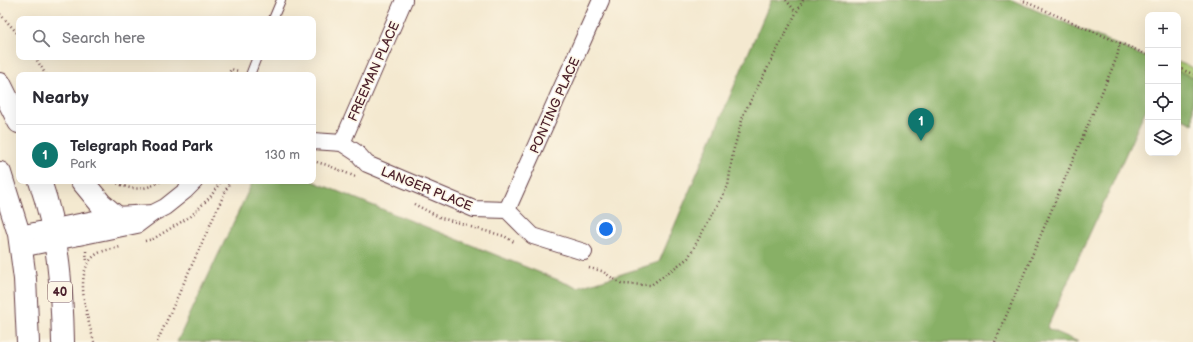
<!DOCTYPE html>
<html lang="en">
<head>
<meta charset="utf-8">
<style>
  :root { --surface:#fff; --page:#f2f2f3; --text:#2b2b33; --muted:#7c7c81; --line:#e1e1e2; --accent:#0f766e }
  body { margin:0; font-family:"Balsamiq Sans",sans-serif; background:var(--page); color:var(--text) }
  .controls { position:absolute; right:12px; top:12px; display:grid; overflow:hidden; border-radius:8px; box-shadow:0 4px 16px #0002 }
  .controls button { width:36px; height:36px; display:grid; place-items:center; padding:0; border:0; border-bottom:1px solid var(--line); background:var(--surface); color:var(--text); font:20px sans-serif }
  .you { position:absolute; left:606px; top:229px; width:14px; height:14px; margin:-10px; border:3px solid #fff; border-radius:50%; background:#1a73e8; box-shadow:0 0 0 6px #1a73e833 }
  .badge { display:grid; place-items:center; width:26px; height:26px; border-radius:50%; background:var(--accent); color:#fff; font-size:13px; font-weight:700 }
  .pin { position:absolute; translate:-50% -33px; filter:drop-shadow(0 1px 2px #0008) }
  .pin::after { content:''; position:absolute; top:21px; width:14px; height:12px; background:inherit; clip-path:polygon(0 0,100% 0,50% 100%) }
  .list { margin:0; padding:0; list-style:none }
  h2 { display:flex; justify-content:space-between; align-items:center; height:52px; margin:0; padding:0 16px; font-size:17px }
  h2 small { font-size:13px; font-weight:400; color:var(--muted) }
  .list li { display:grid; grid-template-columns:26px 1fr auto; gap:12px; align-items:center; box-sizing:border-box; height:60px; padding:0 16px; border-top:1px solid var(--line) }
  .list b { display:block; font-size:15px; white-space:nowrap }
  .list p { margin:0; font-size:13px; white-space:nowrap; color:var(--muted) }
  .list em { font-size:13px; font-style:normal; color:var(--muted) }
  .icon { flex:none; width:22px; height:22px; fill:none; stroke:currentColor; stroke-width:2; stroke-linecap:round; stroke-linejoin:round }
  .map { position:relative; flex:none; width:1193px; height:342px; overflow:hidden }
  .search { position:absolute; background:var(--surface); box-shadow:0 4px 16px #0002; left:16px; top:16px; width:300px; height:44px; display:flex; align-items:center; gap:10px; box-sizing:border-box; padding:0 14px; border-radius:8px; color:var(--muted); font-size:15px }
  .panel { position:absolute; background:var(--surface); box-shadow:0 4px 16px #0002; left:16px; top:72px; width:300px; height:112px; border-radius:8px }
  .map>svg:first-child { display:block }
  .green { fill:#abcc74; stroke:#7a7650 }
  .forest { fill:#88b066; stroke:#696848 }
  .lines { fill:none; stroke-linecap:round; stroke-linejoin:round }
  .lane-casing { stroke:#643d44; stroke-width:10 }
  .street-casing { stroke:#643d44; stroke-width:18 }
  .primary-casing { stroke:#643d44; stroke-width:24 }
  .path { stroke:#643d44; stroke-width:2.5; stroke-dasharray:1 3; stroke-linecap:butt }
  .lane { stroke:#fff; stroke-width:8 }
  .street { stroke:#fff; stroke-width:16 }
  .primary { stroke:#fff; stroke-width:22 }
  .labels { text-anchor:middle; stroke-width:3; stroke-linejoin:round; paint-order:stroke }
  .shield { fill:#fcf5e5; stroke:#7f5f63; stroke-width:1 }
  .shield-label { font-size:12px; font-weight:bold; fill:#4a1f2b }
  .street-label { font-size:13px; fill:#4a1f2b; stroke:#fcf5e5 }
</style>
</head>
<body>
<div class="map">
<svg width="1193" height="342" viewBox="0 0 1193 342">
  <rect width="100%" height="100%" fill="#fcf5e5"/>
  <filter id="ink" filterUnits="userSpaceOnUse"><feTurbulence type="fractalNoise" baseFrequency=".025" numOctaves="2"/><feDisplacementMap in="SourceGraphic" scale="8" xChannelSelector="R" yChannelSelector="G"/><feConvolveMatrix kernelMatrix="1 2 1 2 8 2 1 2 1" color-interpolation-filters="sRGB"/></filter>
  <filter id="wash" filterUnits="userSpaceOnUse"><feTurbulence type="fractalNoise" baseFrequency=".012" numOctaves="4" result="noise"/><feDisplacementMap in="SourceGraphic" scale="16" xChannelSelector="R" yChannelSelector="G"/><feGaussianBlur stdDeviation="0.9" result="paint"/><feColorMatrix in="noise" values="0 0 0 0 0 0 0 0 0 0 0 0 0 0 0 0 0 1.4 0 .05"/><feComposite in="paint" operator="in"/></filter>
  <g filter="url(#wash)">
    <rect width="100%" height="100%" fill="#f4e9d0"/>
    <path class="green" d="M 1178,62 L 1193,68 L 1193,124 L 1178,117 Z"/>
    <g class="forest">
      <path d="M 771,0 L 1012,0 L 1148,58 L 1148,105 L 1047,328 L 1079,342 L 177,342 L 253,181 L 312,181 L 578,288 L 659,262 Z"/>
      <path d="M 1178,71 L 1193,77 L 1193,124 L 1178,117 Z"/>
    </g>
  </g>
  <g filter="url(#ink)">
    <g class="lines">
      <defs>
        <g id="lane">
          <path d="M 273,19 L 281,0"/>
          <path d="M 250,75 L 257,57"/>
        </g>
        <g id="street">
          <path d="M 313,141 L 342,143 L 357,153 L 367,164 L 474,209 L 507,210 L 533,236 L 584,252"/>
          <path d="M 342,143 L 404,0"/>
          <path d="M 507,210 L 601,0"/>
          <path d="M 19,234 L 114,215 L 153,213"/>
          <path d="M 21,249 L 137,225 L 153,213 L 165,207 L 185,191 L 195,181"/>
        </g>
        <g id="primary">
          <path d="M 0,84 L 19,122"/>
          <path d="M 0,173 L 19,234 L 25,279 L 28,342"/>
          <path d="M 40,181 C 58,232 62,288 63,342"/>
          <path d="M 82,181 L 101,204 L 114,215"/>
        </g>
      </defs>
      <use href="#lane" class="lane-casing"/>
      <use href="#street" class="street-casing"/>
      <use href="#primary" class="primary-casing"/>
      <g class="path">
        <path d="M 786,0 L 796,12"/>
        <path d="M 0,14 L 19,35"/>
        <path d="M 1120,43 L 1148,55"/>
        <path d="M 35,57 L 46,75"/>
        <path d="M 1178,68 L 1193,74"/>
        <path d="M 228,75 L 231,69 L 238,71"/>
        <path d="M 313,161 L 327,165 L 356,177"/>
        <path d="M 114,181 C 129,191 145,191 161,181"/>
        <path d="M 414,204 L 441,218 L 467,225"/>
        <path d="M 471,227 L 504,236 L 514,242"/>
        <path d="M 145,241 L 153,239 L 191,216 L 211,196 L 221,181"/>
        <path d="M 86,251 L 87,262"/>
        <path d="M 589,268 L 602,271 L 621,284 L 651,285 L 688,258 L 728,186 L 733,152 L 744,113 L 803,0"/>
        <path d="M 94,342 C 88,318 71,271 97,254 C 103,250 113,249 120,247"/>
        <path d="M 157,342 L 230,181"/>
        <path d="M 995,342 L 1117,57 L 1120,43 L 1021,0"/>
      </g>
      <use href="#lane" class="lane"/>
      <use href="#street" class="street"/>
      <use href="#primary" class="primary"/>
    </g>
  </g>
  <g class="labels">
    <rect class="shield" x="48" y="282" width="24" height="20" rx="3"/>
    <g class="shield-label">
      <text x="60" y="296">40</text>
    </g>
    <g class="street-label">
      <text transform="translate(373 71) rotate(-66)" y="5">FREEMAN PLACE</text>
      <text transform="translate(554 105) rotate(-66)" y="5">PONTING PLACE</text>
      <text transform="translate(427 188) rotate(22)" y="5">LANGER PLACE</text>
    </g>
  </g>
</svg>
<div class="controls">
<button>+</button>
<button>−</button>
<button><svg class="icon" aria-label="locate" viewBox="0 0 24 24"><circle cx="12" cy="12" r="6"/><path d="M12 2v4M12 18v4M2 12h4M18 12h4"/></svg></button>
<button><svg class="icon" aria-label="layers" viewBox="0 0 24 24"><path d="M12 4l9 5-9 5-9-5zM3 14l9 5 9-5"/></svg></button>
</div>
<div class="you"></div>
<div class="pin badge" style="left:921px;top:141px">1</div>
<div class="search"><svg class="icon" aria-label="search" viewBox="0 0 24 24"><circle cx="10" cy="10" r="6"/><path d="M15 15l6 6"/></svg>Search here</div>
<section class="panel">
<h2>Nearby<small></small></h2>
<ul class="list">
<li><span class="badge">1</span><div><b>Telegraph Road Park</b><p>Park</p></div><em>130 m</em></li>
</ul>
</section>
</div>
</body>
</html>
